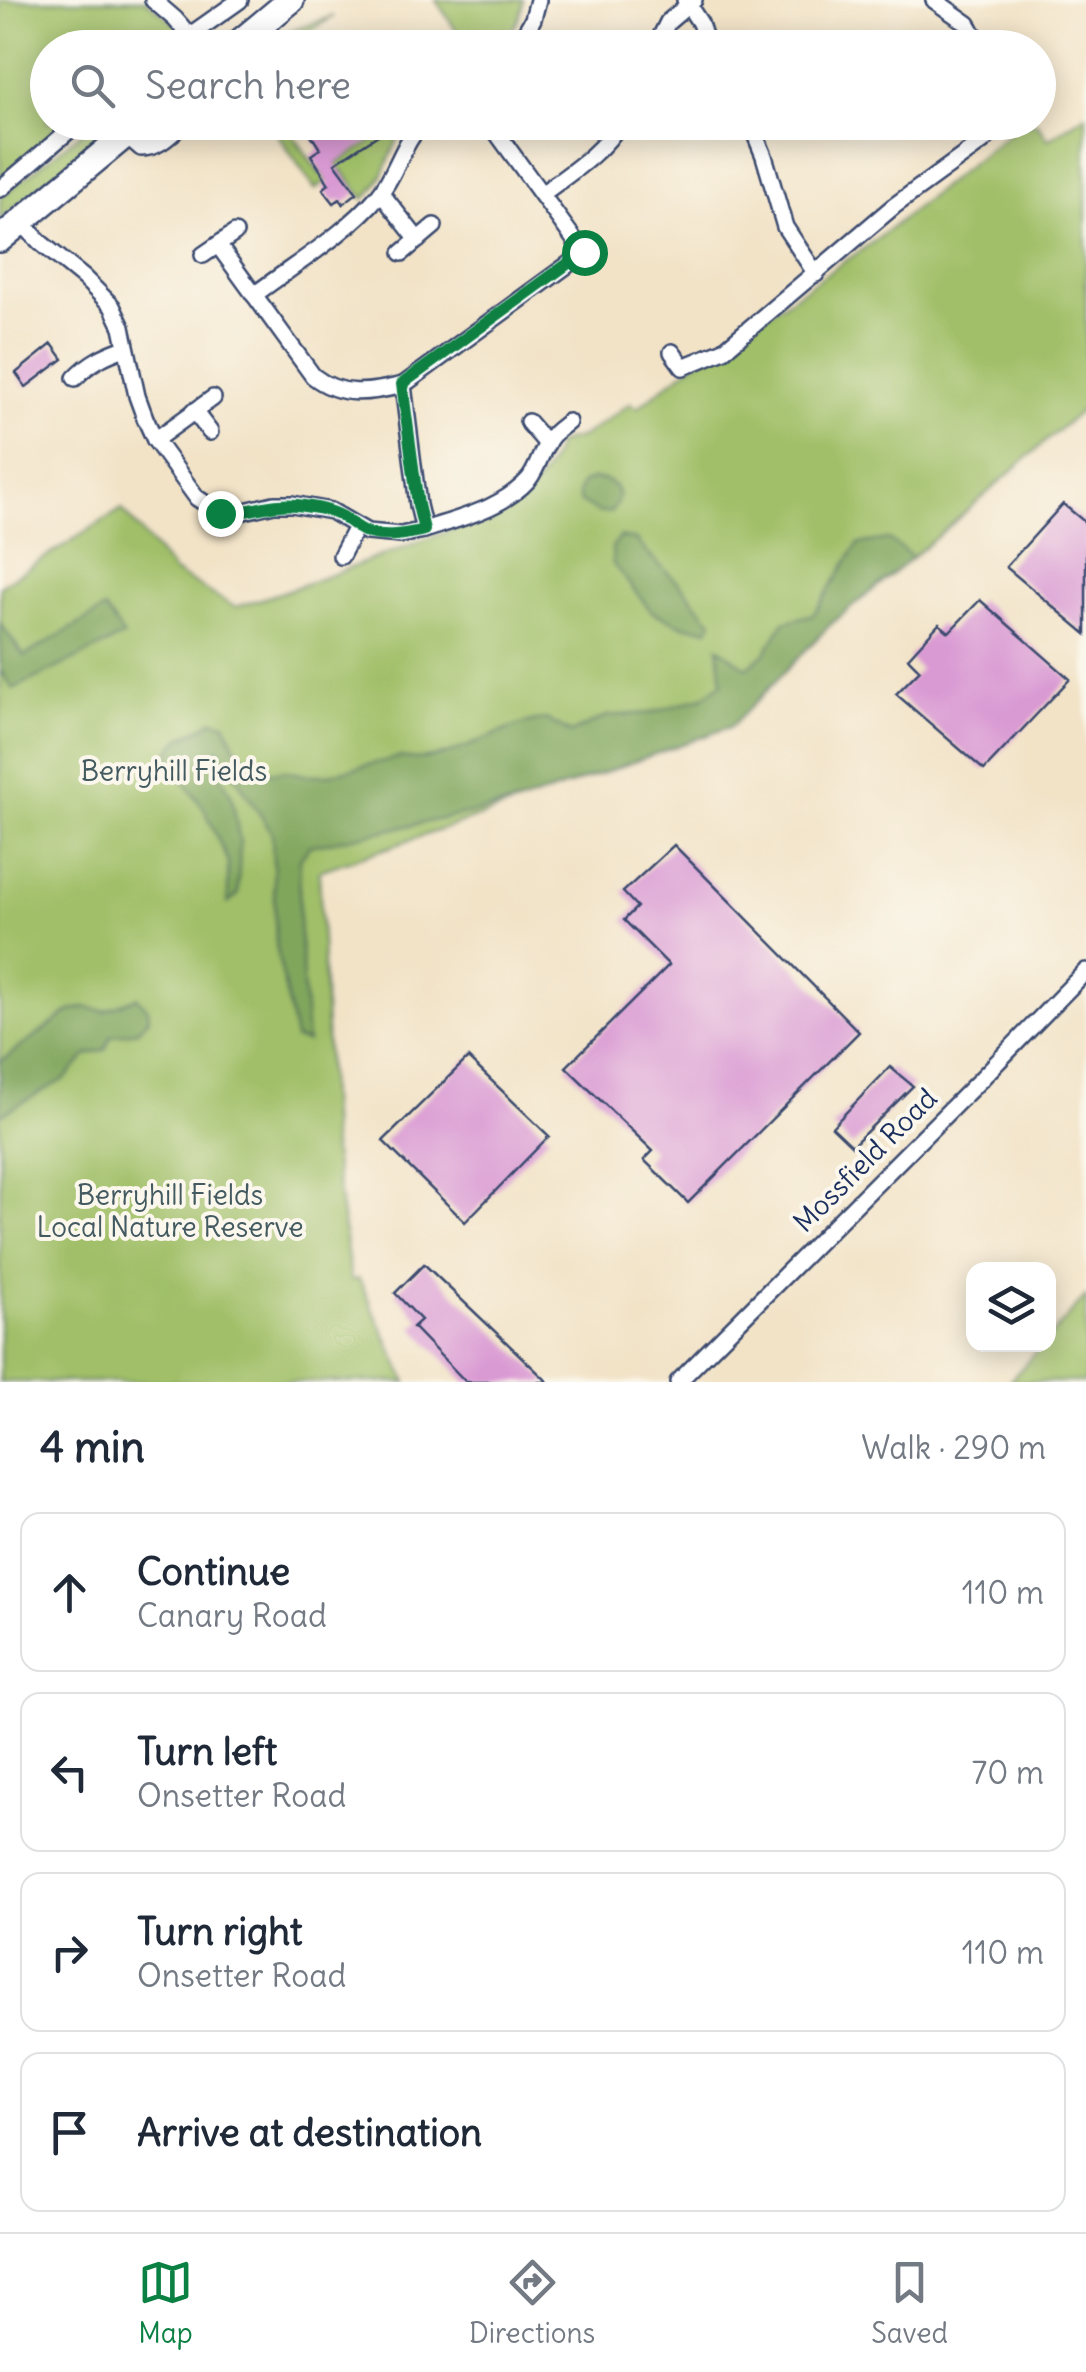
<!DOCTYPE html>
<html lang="en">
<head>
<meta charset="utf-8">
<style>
  :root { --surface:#fff; --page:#f6f6f7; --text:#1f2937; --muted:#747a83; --line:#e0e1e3; --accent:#0b8043 }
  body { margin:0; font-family:Delius,sans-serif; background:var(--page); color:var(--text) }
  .controls { position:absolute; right:30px; bottom:30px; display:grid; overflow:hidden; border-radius:20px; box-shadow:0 5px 25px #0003 }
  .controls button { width:90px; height:90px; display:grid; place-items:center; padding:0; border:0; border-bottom:2px solid var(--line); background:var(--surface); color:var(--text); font:50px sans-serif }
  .stop { position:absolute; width:30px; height:30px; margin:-22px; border:8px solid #0b8043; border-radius:50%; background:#fff }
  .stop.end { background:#0b8043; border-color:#fff; box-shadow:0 2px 10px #0008 }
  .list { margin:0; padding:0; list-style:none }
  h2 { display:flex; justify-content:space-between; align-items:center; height:130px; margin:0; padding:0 40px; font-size:42px }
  h2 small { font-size:32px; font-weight:400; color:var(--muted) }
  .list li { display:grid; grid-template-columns:65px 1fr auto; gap:30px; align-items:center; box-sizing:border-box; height:160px; margin:0 20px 20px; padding:0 20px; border:2px solid var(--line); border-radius:20px }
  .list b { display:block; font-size:38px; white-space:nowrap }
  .list p { margin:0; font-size:32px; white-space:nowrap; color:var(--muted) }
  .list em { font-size:32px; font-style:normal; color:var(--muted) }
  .icon { flex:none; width:55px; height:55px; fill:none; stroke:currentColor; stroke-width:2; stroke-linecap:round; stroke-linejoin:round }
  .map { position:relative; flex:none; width:1086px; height:1382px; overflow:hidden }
  .search { position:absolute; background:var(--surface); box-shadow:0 5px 25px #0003; left:30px; right:30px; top:30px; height:110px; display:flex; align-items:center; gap:25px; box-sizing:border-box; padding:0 35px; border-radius:55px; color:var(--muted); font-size:38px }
  .sheet { height:850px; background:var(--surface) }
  nav { display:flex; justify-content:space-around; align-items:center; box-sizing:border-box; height:140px; border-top:2px solid var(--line); background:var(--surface); font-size:28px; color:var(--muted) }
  nav a { display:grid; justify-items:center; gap:5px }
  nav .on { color:var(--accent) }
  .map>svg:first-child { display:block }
  .green { fill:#a0bf67; stroke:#5e7762; stroke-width:2.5 }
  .forest { fill:#80a65c; stroke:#4e6a5d; stroke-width:2.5 }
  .building { fill:#d999d3 }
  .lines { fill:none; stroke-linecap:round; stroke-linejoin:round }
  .street-casing { stroke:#3b4a6e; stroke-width:20 }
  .primary-casing { stroke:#3b4a6e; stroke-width:30 }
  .street { stroke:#fff; stroke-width:15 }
  .primary { stroke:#fff; stroke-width:25 }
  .route { stroke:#0b8043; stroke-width:12 }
  .labels { text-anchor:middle; stroke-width:8; stroke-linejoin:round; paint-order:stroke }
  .park-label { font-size:28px; fill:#435a61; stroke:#fbf7ec }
  .street-label { font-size:28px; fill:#1b2f5e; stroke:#fbf7ec }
</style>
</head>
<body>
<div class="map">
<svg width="1086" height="1382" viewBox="0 0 1086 1382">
  <rect width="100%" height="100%" fill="#fbf7ec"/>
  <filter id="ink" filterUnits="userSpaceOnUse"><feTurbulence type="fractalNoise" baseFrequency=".01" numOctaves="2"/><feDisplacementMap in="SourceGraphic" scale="20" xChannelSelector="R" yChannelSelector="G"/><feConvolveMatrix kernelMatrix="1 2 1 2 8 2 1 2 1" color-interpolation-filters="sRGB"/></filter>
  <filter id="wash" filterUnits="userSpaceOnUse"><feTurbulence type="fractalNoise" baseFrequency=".0048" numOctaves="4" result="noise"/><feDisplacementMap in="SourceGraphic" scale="40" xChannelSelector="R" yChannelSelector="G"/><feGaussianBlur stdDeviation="2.25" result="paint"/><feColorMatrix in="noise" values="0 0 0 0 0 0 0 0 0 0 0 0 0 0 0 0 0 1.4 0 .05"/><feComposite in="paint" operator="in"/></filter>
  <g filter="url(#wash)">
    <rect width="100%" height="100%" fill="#f2e3c7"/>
    <g class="green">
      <path d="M 0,0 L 146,0 L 188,34 L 172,47 L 48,48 L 48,122 L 81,123 L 0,189 Z"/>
      <path d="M 436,0 L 523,0 C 522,19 511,33 501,47 L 448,47 L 461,38 Z"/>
      <path d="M 334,16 L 285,47 L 251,48 L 268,34 L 271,38 Z"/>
      <path d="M 1086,114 L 1086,406 L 938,536 L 831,624 L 732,726 L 520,803 L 319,871 L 331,1139 L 351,1280 L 359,1279 L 407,1382 L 0,1382 L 0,586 L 122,509 L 174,572 L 235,607 C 297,589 357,565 418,542 C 457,527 499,518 530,489 C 545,476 551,461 558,443 L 582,437 L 631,403 L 637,408 L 687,369 L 876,240 L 1010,132 L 1016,123 L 1037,123 L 1048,139 Z"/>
      <path d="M 93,123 L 125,123 L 81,158 L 48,179 L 0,220 L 0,198 Z"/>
      <path d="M 282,123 L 285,123 L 320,174 L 402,123 L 407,123 C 390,147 388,179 364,199 L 342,170 L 315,189 L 274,129 Z"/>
      <path d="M 1086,1296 L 1086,1382 L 1009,1382 L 1042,1345 L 1048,1344 L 1049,1338 Z"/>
    </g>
    <g class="forest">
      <path d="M 592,479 C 614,479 627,492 611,512 L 599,513 L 580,502 L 578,494 L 581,484 Z"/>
      <path d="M 620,537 L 636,540 C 650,557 663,568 678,582 C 690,594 699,609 712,621 L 709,629 L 684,626 L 652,612 L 613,564 L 612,547 Z"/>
      <path d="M 888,539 L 913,557 L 831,624 L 732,726 L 520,803 L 309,846 L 300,859 L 299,918 L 307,1042 L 295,1039 L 276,944 L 272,833 L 218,749 L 212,759 L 232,797 L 240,843 L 238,895 L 228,903 L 228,862 L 205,810 L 172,765 L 169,752 C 181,731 196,735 213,720 L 225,723 L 237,749 L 257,767 L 269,772 L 286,771 L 305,775 L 326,775 L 400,757 C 439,766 479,739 515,727 C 525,723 536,721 546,719 L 571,733 L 607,716 L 651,713 L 703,697 L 722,683 L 718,647 L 747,668 L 765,653 L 784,622 L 814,614 L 858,544 Z"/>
      <path d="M 105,609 L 124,636 L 13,689 L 0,670 L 0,623 L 24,656 Z"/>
      <path d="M 137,997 L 148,1009 L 149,1019 L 136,1031 L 111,1036 L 105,1050 L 87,1055 L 66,1078 L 0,1115 L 0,1062 L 70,1011 L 85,1007 L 105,1011 Z"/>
    </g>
    <g id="blocks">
      <g class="building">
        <path d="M 303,122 L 398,122 L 335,163 L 357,193 L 343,204 L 340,199 L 334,203 L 323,189 L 329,184 L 311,155 L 320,149 Z"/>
        <path d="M 52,344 L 63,359 L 26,387 L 16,373 Z"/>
        <path d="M 1063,504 L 1086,523 L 1086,634 L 1006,567 Z"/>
        <path d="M 980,600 L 1070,679 L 984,770 L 896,694 L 920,670 L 908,658 L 939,624 L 949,632 Z"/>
        <path d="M 674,845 L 859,1032 L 688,1203 L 644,1160 L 653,1151 L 566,1067 L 669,965 L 624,920 L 637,907 L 623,892 Z"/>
        <path d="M 468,1058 L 549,1136 L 465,1222 L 383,1141 Z"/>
        <path d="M 890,1067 L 913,1086 L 852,1146 L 832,1127 Z"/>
        <path d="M 424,1264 L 548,1382 L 466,1382 L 413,1327 L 421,1320 L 395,1293 Z"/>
      </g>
    </g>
  </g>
  <g filter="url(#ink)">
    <use href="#blocks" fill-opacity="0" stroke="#3b4a6e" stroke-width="2.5"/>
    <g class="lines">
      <defs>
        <g id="street">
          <path d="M 153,0 L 175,19 L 188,34"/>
          <path d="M 685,0 L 700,23 L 708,48"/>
          <path d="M 934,0 L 968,24 L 982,48"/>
          <path d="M 172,48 L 240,0"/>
          <path d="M 516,48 L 533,19 L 538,0"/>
          <path d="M 655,48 L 668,22 L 694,0"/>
          <path d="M 750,122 L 764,156 L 785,227 L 816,274"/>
          <path d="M 126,135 L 141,148 C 160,148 171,134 185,122"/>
          <path d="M 0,189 L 79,122"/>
          <path d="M 381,193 L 418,240"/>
          <path d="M 542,194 C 570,173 602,153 621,122"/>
          <path d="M 22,223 L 41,243 L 84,278 L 112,306 L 122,327 L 137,396 L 145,418 L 155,440 L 197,498 L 220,513 L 236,513 L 274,504 L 292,504 L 331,511 L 367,532 L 401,535 L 424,530 L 418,505 L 403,385"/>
          <path d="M 218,245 L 313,376 C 341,398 370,393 403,385 L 584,253 L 489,122"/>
          <path d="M 402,253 L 434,226"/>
          <path d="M 203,255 L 235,233"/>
          <path d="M 254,295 C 294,265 347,233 378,196 C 397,174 402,142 424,122"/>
          <path d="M 672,352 L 683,367 L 724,350 L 894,206 L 982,142 L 1003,122"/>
          <path d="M 75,378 C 90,362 105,355 125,348"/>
          <path d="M 194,411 L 210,432"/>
          <path d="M 528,422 L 547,444"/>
          <path d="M 155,440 L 213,398"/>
          <path d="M 424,530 C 460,518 502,509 529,479 C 539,466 541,450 551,437 C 555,431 562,427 568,422"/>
          <path d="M 341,556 L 356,527"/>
          <path d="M 678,1382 L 980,1080 L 1086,971"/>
        </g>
        <g id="primary">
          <path d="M 233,48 L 291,0"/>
          <path d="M 0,239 L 141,122"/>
        </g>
      </defs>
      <use href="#street" class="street-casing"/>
      <use href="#primary" class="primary-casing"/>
      <use href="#street" class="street"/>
      <use href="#primary" class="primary"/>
    </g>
  </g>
  <g class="lines" filter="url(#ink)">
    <path class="route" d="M 220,513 C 247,514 270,502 297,505 C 313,507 329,509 343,517 C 352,523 359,530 369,533 C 388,538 405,534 424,530 L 418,505 L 402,384 L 584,252"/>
  </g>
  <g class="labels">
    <g class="park-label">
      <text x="174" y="781">Berryhill Fields</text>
      <text x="170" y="1205">Berryhill Fields<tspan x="170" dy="32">Local Nature Reserve</tspan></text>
    </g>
    <g class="street-label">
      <text transform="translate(865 1160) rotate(-45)" y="10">Mossfield Road</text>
    </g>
  </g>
</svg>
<div class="controls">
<button><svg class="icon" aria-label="layers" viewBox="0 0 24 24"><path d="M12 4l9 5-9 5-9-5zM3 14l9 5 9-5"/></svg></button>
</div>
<div class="stop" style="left:584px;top:252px"></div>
<div class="stop end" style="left:220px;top:513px"></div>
<div class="search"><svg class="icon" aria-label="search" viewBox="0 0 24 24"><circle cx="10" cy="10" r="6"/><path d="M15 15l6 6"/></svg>Search here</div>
</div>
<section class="sheet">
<h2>4 min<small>Walk · 290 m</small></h2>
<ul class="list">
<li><svg class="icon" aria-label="ahead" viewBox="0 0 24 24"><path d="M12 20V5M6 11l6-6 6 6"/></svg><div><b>Continue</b><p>Canary Road</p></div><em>110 m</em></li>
<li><svg class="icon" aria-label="left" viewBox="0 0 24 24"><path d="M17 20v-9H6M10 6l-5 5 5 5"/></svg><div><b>Turn left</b><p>Onsetter Road</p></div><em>70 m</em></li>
<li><svg class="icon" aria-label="right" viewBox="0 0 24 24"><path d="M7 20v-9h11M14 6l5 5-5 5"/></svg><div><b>Turn right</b><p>Onsetter Road</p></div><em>110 m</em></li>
<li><svg class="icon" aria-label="arrive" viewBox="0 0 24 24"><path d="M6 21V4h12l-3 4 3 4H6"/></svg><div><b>Arrive at destination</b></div></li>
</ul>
</section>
<nav>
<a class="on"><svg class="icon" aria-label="map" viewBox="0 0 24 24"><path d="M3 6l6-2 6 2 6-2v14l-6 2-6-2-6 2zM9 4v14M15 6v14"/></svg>Map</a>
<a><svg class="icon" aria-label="directions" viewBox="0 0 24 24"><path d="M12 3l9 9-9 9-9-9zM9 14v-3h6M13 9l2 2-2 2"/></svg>Directions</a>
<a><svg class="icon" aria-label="saved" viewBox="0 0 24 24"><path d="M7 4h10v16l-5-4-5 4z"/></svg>Saved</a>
</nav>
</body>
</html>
